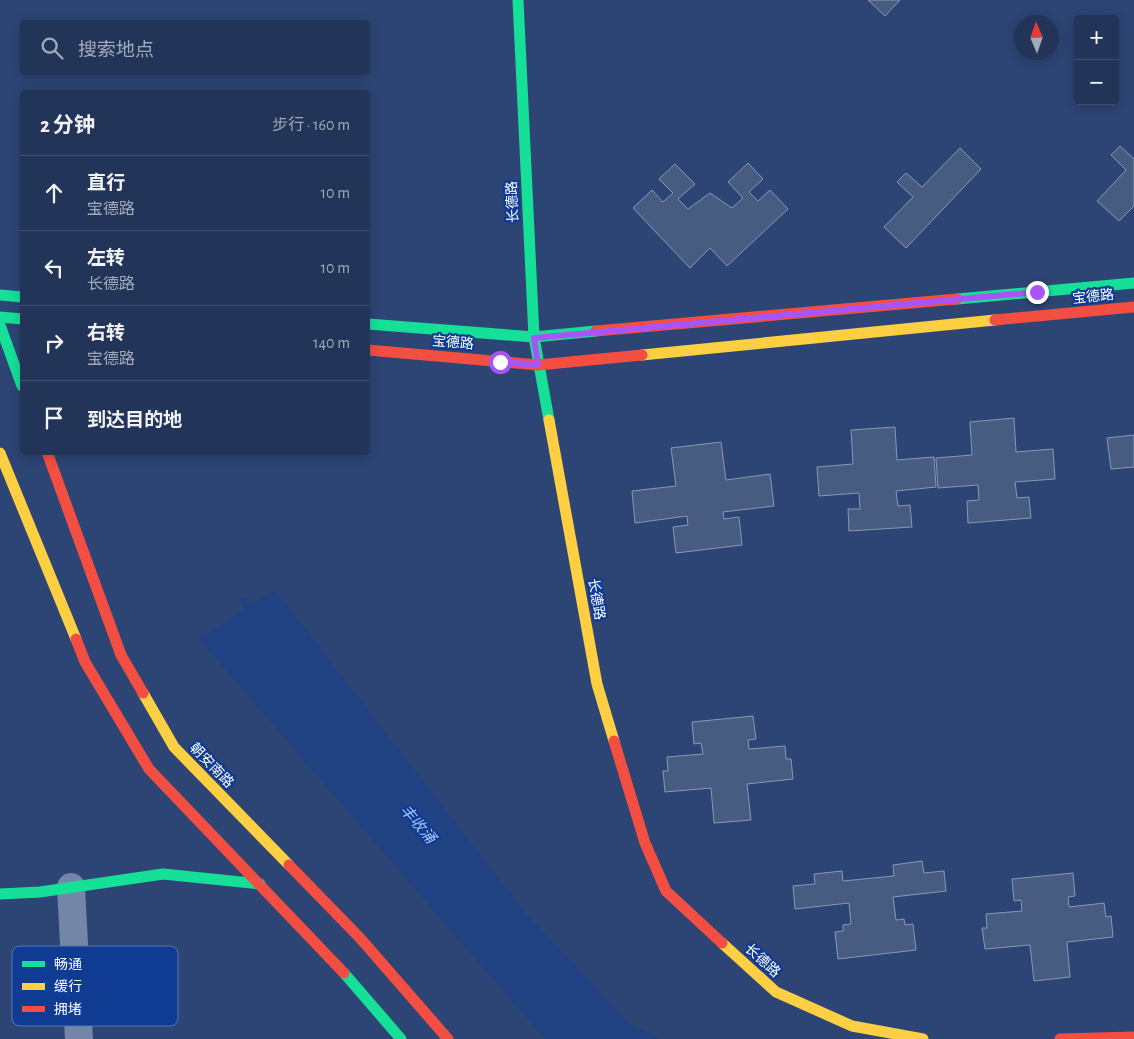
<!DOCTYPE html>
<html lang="zh">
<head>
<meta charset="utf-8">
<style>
  :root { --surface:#223457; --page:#2a3c5d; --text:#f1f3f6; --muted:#a2aaba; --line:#3f4f6d }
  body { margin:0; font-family:"Alegreya Sans","Noto Sans SC",sans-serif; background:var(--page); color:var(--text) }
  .controls { position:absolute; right:15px; top:15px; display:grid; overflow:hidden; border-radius:5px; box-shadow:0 2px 12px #0003 }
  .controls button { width:45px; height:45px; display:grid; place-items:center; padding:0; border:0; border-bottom:1px solid var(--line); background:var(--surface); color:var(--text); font:25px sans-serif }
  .compass { position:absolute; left:1014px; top:15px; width:45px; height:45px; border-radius:50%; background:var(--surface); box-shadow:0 2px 12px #0003; rotate:358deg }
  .stop { position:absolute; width:15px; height:15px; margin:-11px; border:4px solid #a855f7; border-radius:50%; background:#fff }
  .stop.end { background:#a855f7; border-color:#fff; box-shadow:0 1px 5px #0008 }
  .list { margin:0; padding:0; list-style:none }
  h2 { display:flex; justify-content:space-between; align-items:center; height:65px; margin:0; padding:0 20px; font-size:21px }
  h2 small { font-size:16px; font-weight:400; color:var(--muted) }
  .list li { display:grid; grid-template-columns:32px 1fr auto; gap:15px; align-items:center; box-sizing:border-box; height:75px; padding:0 20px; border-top:1px solid var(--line) }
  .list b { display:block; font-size:19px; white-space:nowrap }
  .list p { margin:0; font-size:16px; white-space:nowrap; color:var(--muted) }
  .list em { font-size:16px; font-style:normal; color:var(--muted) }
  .icon { flex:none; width:28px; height:28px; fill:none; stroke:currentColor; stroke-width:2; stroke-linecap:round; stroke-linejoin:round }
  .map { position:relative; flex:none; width:1134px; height:1039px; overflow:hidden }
  .search { position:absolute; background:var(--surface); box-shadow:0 2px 12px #0003; left:20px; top:20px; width:350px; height:55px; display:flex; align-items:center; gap:12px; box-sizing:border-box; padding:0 18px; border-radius:5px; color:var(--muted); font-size:19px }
  .panel { position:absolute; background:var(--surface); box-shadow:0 2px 12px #0003; left:20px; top:90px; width:350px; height:365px; border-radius:5px }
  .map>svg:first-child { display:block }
  .water { fill:#224383 }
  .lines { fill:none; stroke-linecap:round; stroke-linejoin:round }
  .stream { stroke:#224383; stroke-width:7 }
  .building { fill:#485c82; stroke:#8999b5 }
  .street { stroke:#7486a7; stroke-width:28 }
  .fast { stroke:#16e098; stroke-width:11 }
  .slow { stroke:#ffcf43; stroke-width:11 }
  .jam { stroke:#f24e42; stroke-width:11 }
  .route { stroke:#a855f7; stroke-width:6 }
  .labels { text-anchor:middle; stroke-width:4.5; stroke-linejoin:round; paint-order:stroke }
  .street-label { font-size:14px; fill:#fff; stroke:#0f3c92 }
  .water-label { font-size:15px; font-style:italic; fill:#a6c5fb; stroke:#0f3c92 }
  .key { fill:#0f3c92; stroke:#5776b3; stroke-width:1 }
  .key-label { font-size:14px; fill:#fff }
</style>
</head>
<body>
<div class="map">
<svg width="1134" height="1039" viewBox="0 0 1134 1039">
  <rect width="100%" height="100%" fill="#2d4574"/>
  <path class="water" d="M 275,590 L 526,914 L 630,1024 L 662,1039 L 546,1039 L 536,1029 L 199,639 Z"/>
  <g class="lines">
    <path class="stream" d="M 243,601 L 253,616"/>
  </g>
  <g class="building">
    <path d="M 868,0 L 900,0 L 885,16 Z"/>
    <path d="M 1120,146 L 1134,159 L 1134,206 L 1119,221 L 1097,201 L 1126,170 L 1111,155 Z"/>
    <path d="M 960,148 L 981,169 L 906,248 L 884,227 L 913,197 L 897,182 L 906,173 L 922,187 Z"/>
    <path d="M 748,163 L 763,179 L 749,192 L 758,201 L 770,190 L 788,209 L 727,266 L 710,248 L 690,268 L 633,208 L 652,190 L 663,202 L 673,193 L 659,179 L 675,164 L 695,184 L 678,199 L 688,209 L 710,193 L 732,208 L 743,198 L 728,182 Z"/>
    <path d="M 1014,418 L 1016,452 L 1053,449 L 1055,479 L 1015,482 L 1017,498 L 1029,497 L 1031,518 L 968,523 L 967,501 L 979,500 L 978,485 L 938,488 L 936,458 L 972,455 L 970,422 Z"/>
    <path d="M 895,427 L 897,460 L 934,457 L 936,487 L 896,491 L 898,506 L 910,505 L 912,527 L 849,531 L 848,509 L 860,509 L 859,493 L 819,496 L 817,467 L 853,464 L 851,430 Z"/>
    <path d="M 1134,435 L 1134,467 L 1111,469 L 1107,438 Z"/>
    <path d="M 721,442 L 726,480 L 770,474 L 774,506 L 723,512 L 724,519 L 739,517 L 742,545 L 676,553 L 673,527 L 688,525 L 687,516 L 635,523 L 632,491 L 676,486 L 671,448 Z"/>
    <path d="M 753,716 L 756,739 L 748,740 L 749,749 L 785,746 L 786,759 L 791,759 L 793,779 L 747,784 L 751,820 L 714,823 L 711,788 L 665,792 L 663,771 L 668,771 L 667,757 L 703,754 L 701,743 L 694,744 L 692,722 Z"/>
    <path d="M 922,861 L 924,873 L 944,871 L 946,891 L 893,897 L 896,920 L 904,919 L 905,925 L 913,924 L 916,950 L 838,959 L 835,932 L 843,931 L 843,925 L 851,924 L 849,903 L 795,909 L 793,886 L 815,884 L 814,874 L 842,871 L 843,881 L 894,876 L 893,865 Z"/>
    <path d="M 1073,873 L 1075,896 L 1068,897 L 1069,907 L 1104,903 L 1106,917 L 1111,916 L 1113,937 L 1067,942 L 1070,977 L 1034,981 L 1030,945 L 985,949 L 982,928 L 987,928 L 986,914 L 1022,911 L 1021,900 L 1014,901 L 1012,879 Z"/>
  </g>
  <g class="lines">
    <path class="street" d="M 71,887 L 79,1039"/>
    <g class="fast">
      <path d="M 518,0 L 534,337 L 549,420"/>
      <path d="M 0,295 L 22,297"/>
      <path d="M 957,299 L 1134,283"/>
      <path d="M 0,317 L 22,319"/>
      <path d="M 368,324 L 534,337 L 596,331"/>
      <path d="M 0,325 L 22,386"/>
      <path d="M 0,894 L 40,892 L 163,874 L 260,884"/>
      <path d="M 344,973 L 401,1039"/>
    </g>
    <g class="slow">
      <path d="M 642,355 L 995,320"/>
      <path d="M 549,420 L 597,684 L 614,741"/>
      <path d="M 0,453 L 76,639"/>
      <path d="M 143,693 L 174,747 L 289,865"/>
      <path d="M 722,943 L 776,992 L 852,1026 L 923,1039"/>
    </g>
    <g class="jam">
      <path d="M 995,320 L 1134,307"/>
      <path d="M 596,331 L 957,299"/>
      <path d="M 368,350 L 538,365 L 642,355"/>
      <path d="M 47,452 L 121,655 L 143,693"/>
      <path d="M 76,639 L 85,662 L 149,769 L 344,973"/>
      <path d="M 614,741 L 645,843 L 666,891 L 722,943"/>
      <path d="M 289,865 L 360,938 L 448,1039"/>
      <path d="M 1060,1039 L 1134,1037"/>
    </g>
  </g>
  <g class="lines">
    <path class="route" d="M 500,362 L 538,365 L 534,338 L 1037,292"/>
  </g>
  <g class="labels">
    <g class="street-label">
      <text transform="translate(512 202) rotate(-93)" y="5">长德路</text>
      <text transform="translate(1093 296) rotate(-6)" y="5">宝德路</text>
      <text transform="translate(453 342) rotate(5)" y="5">宝德路</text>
      <text transform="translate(597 599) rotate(80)" y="5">长德路</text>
      <text transform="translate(212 765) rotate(46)" y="5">朝安南路</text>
      <text transform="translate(763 960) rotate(42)" y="5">长德路</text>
    </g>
    <g class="water-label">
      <text transform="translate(418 824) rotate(49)" y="5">丰收涌</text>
    </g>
  </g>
  <rect x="12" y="946" width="166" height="80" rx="8" class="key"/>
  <rect x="22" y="961" width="23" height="6" fill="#16e098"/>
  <rect x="22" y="983" width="23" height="7" fill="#ffcf43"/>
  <rect x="22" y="1006" width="23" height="6" fill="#f24e42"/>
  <g class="key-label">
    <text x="54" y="969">畅通</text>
    <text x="54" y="991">缓行</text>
    <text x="54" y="1014">拥堵</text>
  </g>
</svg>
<div class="controls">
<button>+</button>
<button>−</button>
</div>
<svg class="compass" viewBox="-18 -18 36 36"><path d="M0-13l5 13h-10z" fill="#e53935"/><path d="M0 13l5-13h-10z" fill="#a2aaba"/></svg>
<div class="stop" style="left:500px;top:362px"></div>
<div class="stop end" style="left:1037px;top:292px"></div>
<div class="search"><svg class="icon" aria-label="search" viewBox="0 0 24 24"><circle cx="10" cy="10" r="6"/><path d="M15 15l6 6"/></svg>搜索地点</div>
<section class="panel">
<h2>2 分钟<small>步行 · 160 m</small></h2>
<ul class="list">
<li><svg class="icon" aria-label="ahead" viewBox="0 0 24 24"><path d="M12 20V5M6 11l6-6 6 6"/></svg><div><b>直行</b><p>宝德路</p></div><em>10 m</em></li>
<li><svg class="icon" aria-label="left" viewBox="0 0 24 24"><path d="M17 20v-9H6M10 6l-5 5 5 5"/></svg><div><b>左转</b><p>长德路</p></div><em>10 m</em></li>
<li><svg class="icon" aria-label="right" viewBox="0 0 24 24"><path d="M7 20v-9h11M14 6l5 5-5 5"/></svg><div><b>右转</b><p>宝德路</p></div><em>140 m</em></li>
<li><svg class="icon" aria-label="arrive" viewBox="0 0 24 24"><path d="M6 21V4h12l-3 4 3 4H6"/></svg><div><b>到达目的地</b></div></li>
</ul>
</section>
</div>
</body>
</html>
